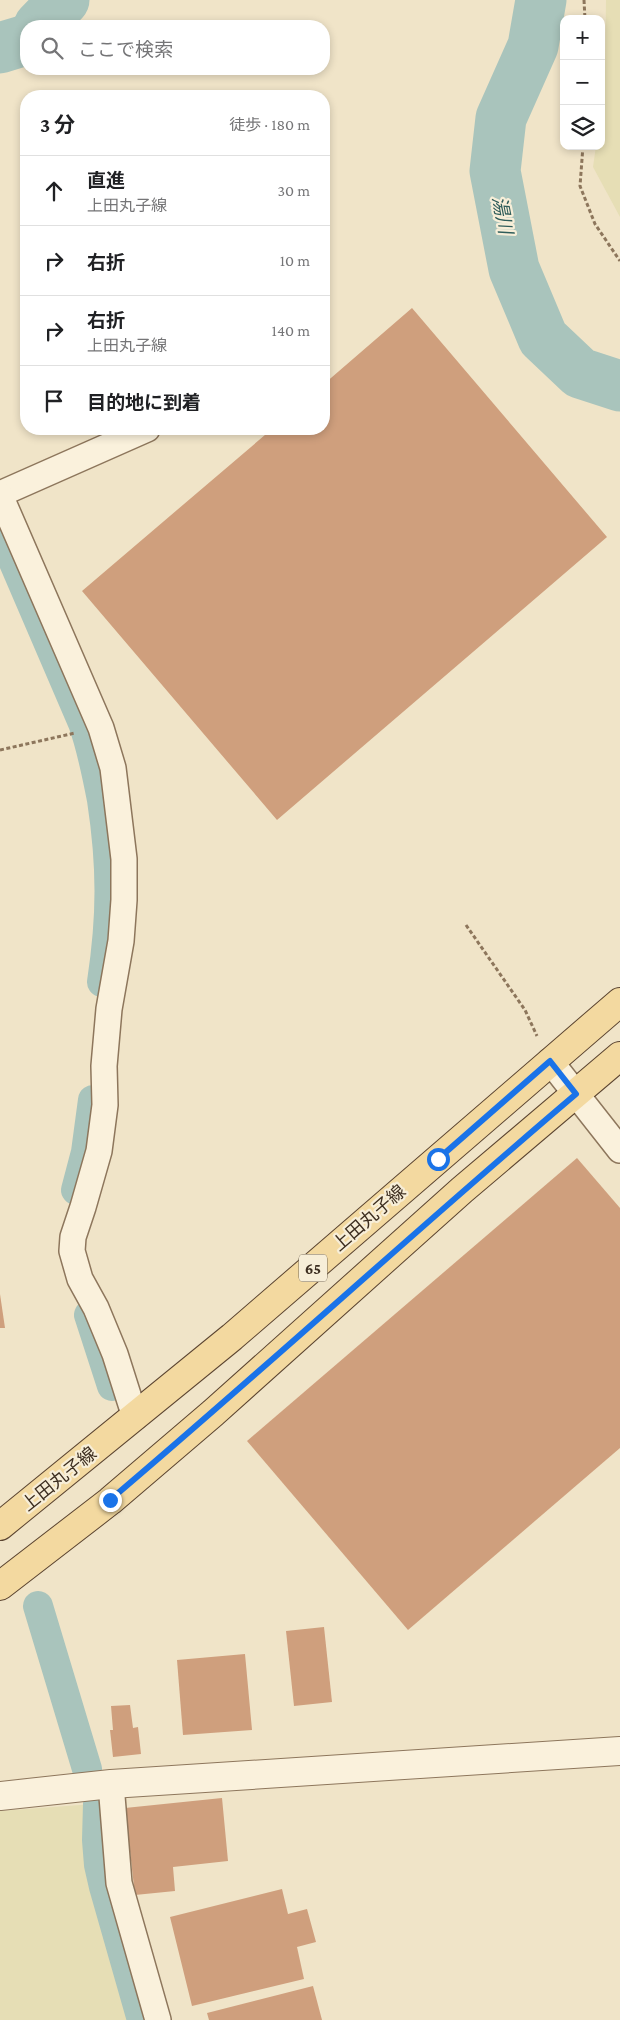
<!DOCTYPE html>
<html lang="ja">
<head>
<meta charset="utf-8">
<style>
  :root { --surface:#fff; --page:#f6f6f6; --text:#202124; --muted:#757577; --line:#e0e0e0 }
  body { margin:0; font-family:"Crimson Pro","Noto Sans JP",serif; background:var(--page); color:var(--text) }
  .controls { position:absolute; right:15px; top:15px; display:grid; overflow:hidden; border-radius:10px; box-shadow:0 2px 8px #0003 }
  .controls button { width:45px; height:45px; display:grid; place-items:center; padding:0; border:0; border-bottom:1px solid var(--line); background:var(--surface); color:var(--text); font:25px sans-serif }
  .stop { position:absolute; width:15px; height:15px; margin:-11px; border:4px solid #1a73e8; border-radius:50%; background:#fff }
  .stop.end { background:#1a73e8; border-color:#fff; box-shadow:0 1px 5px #0008 }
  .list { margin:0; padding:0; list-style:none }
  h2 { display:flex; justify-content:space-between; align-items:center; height:65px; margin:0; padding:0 20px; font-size:21px }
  h2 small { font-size:16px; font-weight:400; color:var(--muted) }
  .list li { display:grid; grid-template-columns:32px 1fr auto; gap:15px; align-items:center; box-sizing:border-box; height:70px; padding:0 20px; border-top:1px solid var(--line) }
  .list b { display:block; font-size:19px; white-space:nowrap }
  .list p { margin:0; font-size:16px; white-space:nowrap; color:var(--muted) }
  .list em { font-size:16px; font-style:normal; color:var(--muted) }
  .icon { flex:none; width:28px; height:28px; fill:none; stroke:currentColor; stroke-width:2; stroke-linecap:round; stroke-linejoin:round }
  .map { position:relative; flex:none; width:620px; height:2020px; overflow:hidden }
  .search { position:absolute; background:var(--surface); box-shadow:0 2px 8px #0003; left:20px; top:20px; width:310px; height:55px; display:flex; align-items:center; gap:12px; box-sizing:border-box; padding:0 18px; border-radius:20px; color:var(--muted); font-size:19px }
  .panel { position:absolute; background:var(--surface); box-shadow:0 2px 8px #0003; left:20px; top:90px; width:310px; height:345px; border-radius:20px }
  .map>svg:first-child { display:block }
  .farmland { fill:#e6deb5 }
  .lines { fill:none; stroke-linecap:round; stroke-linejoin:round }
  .canal { stroke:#a9c4bc; stroke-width:30 }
  .river { stroke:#a9c4bc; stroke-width:51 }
  .building { fill:#cf9f7d }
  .minor-casing { stroke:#8d765c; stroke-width:28 }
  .tertiary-casing { stroke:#8d765c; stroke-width:30 }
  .primary-casing { stroke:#5b4430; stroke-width:30 }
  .path { stroke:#8d765c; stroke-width:3; stroke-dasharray:4 2.5; stroke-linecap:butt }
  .minor { stroke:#faf1dc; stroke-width:25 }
  .tertiary { stroke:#faf1dc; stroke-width:28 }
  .primary { stroke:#f3d9a0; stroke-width:28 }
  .route { stroke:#1a73e8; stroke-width:6 }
  .labels { text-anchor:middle; stroke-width:4.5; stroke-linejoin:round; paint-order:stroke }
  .shield { fill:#f7eed8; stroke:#756857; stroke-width:1 }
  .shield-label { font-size:16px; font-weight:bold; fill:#3d2e20 }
  .street-label { font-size:18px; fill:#3d2e20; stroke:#f7eed8 }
  .water-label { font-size:19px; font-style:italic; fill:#2f5d5a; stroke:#f7eed8 }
</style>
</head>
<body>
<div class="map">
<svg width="620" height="2020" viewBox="0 0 620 2020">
  <rect width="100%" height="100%" fill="#f0e4c8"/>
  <g class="farmland">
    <path d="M 606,0 L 620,0 L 620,217 L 593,167 L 596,146 L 601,146 L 601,104 L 605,73 Z"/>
    <path d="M 93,1804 L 94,1865 L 99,1891 L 138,2020 L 0,2020 L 0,1811 Z"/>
  </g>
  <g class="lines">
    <g class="canal">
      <path d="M 0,530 L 83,723 C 92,748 97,774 102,800 C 112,866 112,916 102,982"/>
      <path d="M 76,1190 L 86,1152 L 93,1100"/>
      <path d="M 89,1315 L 112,1386"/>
      <path d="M 38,1606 L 87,1769"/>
      <path d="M 98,1804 L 97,1840 L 99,1865 L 104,1887 L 142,2020"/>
    </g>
    <g class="river">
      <path d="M 541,0 L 533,46 L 501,118 L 495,171 L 514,269 L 543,338 L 580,373 L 620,386"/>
      <path d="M 39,26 L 64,0"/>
      <path d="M 0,48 L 26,40"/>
    </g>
  </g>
  <g class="building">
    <path d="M 412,308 L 607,537 L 277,820 L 82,591 L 272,429 L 324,429 L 324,384 Z"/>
    <path d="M 577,1158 L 620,1208 L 620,1448 L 408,1630 L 247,1441 Z"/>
    <path d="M 0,1294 L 5,1328 L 0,1328 Z"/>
    <path d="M 324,1627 L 332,1702 L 294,1706 L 286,1631 Z"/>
    <path d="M 245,1654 L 252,1730 L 183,1735 L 177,1660 Z"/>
    <path d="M 130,1705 L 133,1728 L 138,1727 L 141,1754 L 113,1757 L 110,1730 L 113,1730 L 111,1706 Z"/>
    <path d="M 222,1798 L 228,1861 L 173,1867 L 175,1891 L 135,1895 L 125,1808 Z"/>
    <path d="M 282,1889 L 288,1914 L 307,1909 L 316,1942 L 297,1947 L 304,1979 L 192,2006 L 170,1917 Z"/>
    <path d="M 313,1986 L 322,2020 L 209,2020 L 207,2013 Z"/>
  </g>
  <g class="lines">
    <defs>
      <g id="minor">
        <path d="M 0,494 L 147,429"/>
        <path d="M 0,495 L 101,728 L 113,768 L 124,859 L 124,900 L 121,941 L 109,1009 L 104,1066 L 105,1105 L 99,1151 L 83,1207 L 73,1237 L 72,1251 L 80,1279 L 96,1308 L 115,1354 L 135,1417"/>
        <path d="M 550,1061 L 620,1150"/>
        <path d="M 111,1784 L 119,1883 L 158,2020"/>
      </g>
      <path id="tertiary" d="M 0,1796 L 111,1784 L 620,1751"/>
      <g id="primary">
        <path d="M 0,1526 L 232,1337 L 620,1002"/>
        <path d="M 0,1586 L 110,1501 L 213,1413 L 462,1190 L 620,1056"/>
      </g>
    </defs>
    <use href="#minor" class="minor-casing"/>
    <use href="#tertiary" class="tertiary-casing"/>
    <use href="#primary" class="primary-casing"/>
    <g class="path">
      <path d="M 584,0 L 585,19"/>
      <path d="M 583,146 L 580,186 L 595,224 L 620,261"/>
      <path d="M 0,750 L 75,733"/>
      <path d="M 466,925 L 525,1010 L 537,1036"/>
    </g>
    <use href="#minor" class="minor"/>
    <use href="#tertiary" class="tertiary"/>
    <use href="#primary" class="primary"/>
  </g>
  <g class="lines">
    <path class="route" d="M 110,1500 C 267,1367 419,1227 576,1094 L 550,1061 L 438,1159"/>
  </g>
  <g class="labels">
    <rect class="shield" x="299" y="1254.5" width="28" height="27" rx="4"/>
    <g class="shield-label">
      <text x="313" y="1274">65</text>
    </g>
    <g class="street-label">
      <text transform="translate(369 1218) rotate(-41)" y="6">上田丸子線</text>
      <text transform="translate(59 1479) rotate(-39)" y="6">上田丸子線</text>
    </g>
    <g class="water-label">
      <text transform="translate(503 215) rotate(79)" y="7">湯川</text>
    </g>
  </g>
</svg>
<div class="controls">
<button>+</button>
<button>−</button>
<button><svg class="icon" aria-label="layers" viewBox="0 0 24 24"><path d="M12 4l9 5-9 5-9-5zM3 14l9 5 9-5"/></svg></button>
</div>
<div class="stop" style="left:438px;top:1159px"></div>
<div class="stop end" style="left:110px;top:1500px"></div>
<div class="search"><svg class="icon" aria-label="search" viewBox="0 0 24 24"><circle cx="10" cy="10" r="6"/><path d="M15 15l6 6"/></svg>ここで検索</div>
<section class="panel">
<h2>3 分<small>徒歩 · 180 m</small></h2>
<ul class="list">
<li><svg class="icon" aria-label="ahead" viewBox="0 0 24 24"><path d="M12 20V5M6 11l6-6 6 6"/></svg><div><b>直進</b><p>上田丸子線</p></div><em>30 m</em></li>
<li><svg class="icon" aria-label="right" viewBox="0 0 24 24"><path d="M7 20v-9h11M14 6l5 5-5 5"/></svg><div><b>右折</b></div><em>10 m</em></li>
<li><svg class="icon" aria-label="right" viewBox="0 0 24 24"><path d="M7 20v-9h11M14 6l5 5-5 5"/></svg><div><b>右折</b><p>上田丸子線</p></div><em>140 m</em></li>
<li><svg class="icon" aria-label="arrive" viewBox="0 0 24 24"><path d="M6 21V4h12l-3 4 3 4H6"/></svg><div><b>目的地に到着</b></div></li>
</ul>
</section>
</div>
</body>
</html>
